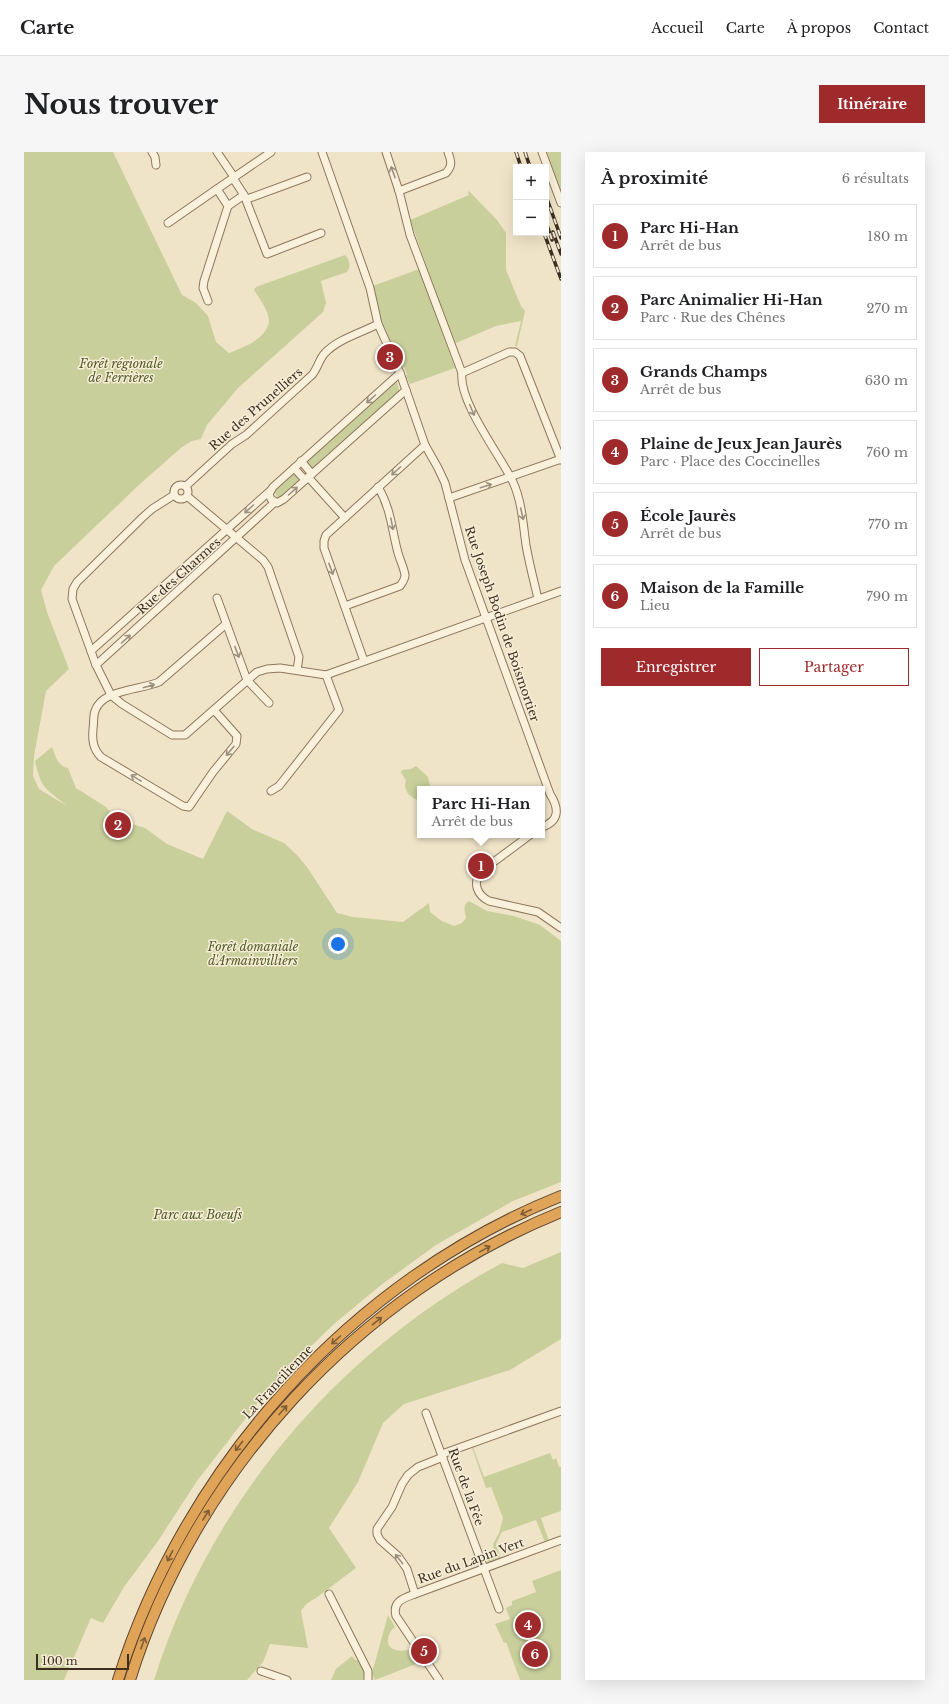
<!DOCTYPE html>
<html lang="fr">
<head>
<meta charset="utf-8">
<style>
  :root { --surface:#fff; --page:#f6f6f6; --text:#202124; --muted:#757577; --line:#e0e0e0; --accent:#9e2a2b }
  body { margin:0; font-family:"Libre Baskerville",serif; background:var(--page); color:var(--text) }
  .controls { position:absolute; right:12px; top:12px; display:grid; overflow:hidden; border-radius:0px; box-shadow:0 4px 16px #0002 }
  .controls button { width:36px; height:36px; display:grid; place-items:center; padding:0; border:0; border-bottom:1px solid var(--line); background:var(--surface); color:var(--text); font:20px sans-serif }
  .scale { position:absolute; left:12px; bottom:10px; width:93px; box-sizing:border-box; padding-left:4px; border:2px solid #3d2e20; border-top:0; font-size:11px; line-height:14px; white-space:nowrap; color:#3d2e20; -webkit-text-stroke:3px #f7eed8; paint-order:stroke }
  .you { position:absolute; left:314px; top:792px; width:14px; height:14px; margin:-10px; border:3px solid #fff; border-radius:50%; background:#1a73e8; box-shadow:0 0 0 6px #1a73e833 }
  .badge { display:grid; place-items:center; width:26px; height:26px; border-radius:50%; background:var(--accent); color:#fff; font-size:13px; font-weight:700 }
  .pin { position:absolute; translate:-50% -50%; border:2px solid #fff; box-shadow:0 1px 4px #0006 }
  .popup { position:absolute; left:393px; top:634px; width:128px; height:52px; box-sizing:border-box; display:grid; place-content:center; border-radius:0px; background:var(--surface); filter:drop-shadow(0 1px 3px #0005); font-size:13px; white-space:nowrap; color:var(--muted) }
  .popup b { font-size:15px; color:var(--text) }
  .popup::after { content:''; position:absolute; left:50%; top:100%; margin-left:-8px; border:8px solid transparent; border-top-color:var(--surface) }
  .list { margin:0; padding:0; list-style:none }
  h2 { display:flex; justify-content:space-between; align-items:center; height:52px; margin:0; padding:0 16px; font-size:17px }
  h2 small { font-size:13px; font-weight:400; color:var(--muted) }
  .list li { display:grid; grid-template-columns:26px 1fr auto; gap:12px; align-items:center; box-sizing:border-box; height:64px; margin:0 8px 8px; padding:0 8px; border:1px solid var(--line); border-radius:0px }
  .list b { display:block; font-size:15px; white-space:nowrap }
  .list p { margin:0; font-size:13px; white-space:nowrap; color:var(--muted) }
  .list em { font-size:13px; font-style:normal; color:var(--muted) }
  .actions { display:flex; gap:8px; padding:12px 16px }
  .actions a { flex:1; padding:9px 0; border:1px solid var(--accent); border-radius:0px; text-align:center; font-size:14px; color:var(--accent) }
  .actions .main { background:var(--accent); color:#fff }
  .map { position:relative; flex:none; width:537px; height:1528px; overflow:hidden; border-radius:0px }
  header { display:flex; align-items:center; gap:24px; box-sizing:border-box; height:56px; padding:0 20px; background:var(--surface); border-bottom:1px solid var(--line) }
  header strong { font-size:19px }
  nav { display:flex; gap:22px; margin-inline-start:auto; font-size:14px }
  .intro { display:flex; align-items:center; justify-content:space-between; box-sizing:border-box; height:96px; padding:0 24px }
  h1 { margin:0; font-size:28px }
  .button { padding:10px 18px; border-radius:0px; background:var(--accent); color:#fff; font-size:14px; font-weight:700 }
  main { display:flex; gap:24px; padding:0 24px }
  aside { flex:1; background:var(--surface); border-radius:0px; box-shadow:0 4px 16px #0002 }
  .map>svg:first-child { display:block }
  .green { fill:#c9cf9b }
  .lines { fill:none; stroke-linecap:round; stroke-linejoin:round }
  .minor-casing { stroke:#8d765c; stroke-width:9 }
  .highway-casing { stroke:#5b4430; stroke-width:12 }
  .minor { stroke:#faf1dc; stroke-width:7 }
  .highway { stroke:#e0a458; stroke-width:10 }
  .rail-casing { stroke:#3d2e20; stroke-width:3.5 }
  .rail { stroke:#f7eed8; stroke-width:2; stroke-dasharray:6; stroke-linecap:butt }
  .oneway { stroke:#9c907e }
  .oneway2 { stroke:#7e5d36 }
  .labels { text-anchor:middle; stroke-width:3; stroke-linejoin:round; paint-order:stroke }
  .park-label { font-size:12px; font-style:italic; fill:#4d5a26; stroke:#f7eed8 }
  .street-label { font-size:12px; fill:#3d2e20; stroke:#f7eed8 }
</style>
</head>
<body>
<header>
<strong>Carte</strong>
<nav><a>Accueil</a><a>Carte</a><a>À propos</a><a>Contact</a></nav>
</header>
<div class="intro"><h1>Nous trouver</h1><a class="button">Itinéraire</a></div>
<main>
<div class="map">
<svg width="537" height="1528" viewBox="0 0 537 1528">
  <rect width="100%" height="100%" fill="#f0e4c8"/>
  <g class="green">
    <path d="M 0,0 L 89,0 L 158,143 L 172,151 L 184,164 L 192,190 L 205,201 C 218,196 243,187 245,169 C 245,159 235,146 230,138 L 232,135 L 321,103 C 326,108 327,115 323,120 L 297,129 L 302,151 L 299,160 L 214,236 L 183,273 L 177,287 L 168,289 L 158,295 L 116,332 L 30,414 L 17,438 L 23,460 L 45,517 L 22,539 L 10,604 L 9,624 L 15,637 L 43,654 C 21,635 18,639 11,609 L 28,595 C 32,604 33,614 44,616 L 52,636 L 82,655 L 94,668 L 121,676 L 143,692 L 179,707 L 203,659 L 228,677 L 260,691 L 273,703 L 283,715 L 313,761 L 329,765 L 379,770 L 405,751 L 406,760 L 418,769 L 430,774 L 438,771 L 442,766 C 441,759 438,753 445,749 L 463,759 L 490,764 L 516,773 L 537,789 L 537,1030 L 489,1049 L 412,1093 L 357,1133 L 310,1172 L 280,1201 L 246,1235 L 173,1329 L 134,1389 L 100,1435 L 79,1471 L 67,1466 L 40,1528 L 0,1528 Z"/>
    <path d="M 523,0 L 537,0 L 537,38 Z"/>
    <path d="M 445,39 L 473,68 L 482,81 L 482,118 L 497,154 L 501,159 L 493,194 L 491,194 L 497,169 L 472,174 L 432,191 L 431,193 L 389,76 L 386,68 L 445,43 L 444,40 Z"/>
    <path d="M 395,117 L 431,216 L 386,232 L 381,223 L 383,223 L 380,215 L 378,215 L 357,170 L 349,134 Z"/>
    <path d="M 372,228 L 376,240 L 362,253 L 360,253 L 350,262 L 351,264 L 348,263 L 338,272 L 338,274 L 337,274 L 327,283 L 327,285 L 324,285 L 315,293 L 315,296 L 313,295 L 303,303 L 303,306 L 301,305 L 292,314 L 290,318 L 282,308 L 355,245 L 354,243 Z"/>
    <path d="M 269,319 L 278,329 L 262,344 L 255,346 L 253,345 L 250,338 Z"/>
    <path d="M 392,614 L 404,625 L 406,634 L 404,637 L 396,637 L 396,647 L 394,648 C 385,645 379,638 382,628 L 377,621 L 378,618 L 387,617 Z"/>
    <path d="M 537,1100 L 537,1187 L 486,1218 L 380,1252 L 359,1271 L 334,1330 L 305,1376 L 332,1416 C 320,1425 308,1434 296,1443 C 287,1450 285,1448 277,1459 L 284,1496 L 246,1492 L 239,1510 L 223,1528 L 130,1528 C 186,1350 314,1199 478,1111 L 499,1116 Z"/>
    <path d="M 449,1295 L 460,1325 L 526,1301 L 529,1308 L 532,1306 L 535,1315 L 537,1315 L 537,1359 L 517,1366 L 525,1389 L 521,1390 L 512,1368 L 478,1380 L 472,1392 L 477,1407 L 466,1412 L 464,1411 L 460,1403 L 463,1400 L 469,1403 L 470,1401 L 469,1392 L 475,1381 L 479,1366 L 467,1335 L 462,1336 L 448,1296 Z"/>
    <path d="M 537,1418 L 537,1528 L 496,1528 L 482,1490 L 480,1491 L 471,1472 L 486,1467 L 482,1456 L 488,1453 L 488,1449 L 512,1440 L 508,1429 Z"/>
    <path d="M 364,1463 L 371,1475 C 363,1481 360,1495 372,1498 C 378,1500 384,1497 389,1498 L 397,1510 L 351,1528 L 348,1521 Z"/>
    <path d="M 328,1504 L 331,1508 L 334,1508 C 337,1514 343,1521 339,1528 L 307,1528 L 312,1517 Z"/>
  </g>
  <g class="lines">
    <defs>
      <g id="minor">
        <path d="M 128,0 L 131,5 L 132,13"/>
        <path d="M 193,0 L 210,25"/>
        <path d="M 298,0 L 346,136 L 354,172 L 376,221 L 401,293 L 414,316 L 421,331 L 441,408 L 526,642 C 535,656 536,669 518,675"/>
        <path d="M 362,0 L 375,39 L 386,83 L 438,221 C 434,249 476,303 489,330 C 498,350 499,372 502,393 C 505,411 510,429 514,447"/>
        <path d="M 518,0 L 537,51"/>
        <path d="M 209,26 L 220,43 L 204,54 L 193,37 L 247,0"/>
        <path d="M 375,39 L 422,21 C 429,13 427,9 424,0"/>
        <path d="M 220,43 L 243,102 L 297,81"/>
        <path d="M 223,47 L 283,25"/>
        <path d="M 144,71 L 193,37"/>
        <path d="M 184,149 L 179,136 L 180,129 L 204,54"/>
        <path d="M 376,221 L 249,335 L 245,342 L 247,347 L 253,351 L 260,347 L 382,238"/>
        <path d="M 438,221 L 485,200 L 491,200 L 496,204 L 537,308"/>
        <path d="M 277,309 L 288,322"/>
        <path d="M 270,316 L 281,328"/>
        <path d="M 284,325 L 321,366"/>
        <circle cx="157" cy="340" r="7"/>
        <path d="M 162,334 L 208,292 L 222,283 L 288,223 C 294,216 295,207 301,201 C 314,187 337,181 354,172"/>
        <path d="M 150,343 L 128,357 L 119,365 L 53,430 L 49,437 L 48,447 L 72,513 L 87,543 L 98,552 L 148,583 L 161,583 L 233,520 L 243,517 L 256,516 L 302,523 L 537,439"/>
        <path d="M 163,344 L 239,408 L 244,415 L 275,505 L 273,518"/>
        <path d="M 425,346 L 537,307"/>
        <path d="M 193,446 L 223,528 L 245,551"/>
        <path d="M 321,454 L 376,434 C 379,430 381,427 381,423 C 380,416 376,408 374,401 C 368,379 367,356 354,335"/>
        <path d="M 67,499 L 247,338"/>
        <path d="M 340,509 L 300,396 L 300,389 L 302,383 L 401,293"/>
        <path d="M 72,513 L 251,350"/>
        <path d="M 190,558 L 213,584 L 212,592 L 189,620 L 165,655 L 159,654 L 77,605 C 69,597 68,588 69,577 C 70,571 69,564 71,559 C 78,537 117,538 135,530 L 202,472"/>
        <path d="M 247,639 L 255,634 L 315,558 L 302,523"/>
        <path d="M 506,683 L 456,720 C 449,732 453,743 465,749 L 514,760 L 537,776"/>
        <path d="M 402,1261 L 475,1457"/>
        <path d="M 418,1302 L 537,1259"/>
        <path d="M 305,1442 L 344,1519 L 344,1528"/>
        <path d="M 391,1442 L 383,1417 L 374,1404 L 356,1388 L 353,1382 L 353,1377 L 368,1355 L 378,1332 L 384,1323 L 394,1315 L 419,1305"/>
        <path d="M 237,1519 L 263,1528"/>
        <path d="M 415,1528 L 372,1464 C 368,1449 380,1446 391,1442 L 537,1388"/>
      </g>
      <g id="highway">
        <path d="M 94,1528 C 161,1315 328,1127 537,1044"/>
        <path d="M 106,1528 C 171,1319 334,1142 537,1060"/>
      </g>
    </defs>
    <use href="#minor" class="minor-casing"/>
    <use href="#highway" class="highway-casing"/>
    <use href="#minor" class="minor"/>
    <use href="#highway" class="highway"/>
    <defs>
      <g id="rail">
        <path d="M 492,0 L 497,15"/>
        <path d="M 501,0 L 506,15"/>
        <path d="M 522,44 L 537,86"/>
        <path d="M 522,70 L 528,88"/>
        <path d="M 529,80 L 537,102"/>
        <path d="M 520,81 L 537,127"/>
      </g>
    </defs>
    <use href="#rail" class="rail-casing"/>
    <use href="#rail" class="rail"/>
  </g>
  <defs><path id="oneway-shaft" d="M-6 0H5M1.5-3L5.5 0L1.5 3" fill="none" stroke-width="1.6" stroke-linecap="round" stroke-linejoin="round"/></defs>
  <g class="oneway">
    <use href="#oneway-shaft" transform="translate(369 20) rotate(-110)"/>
    <use href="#oneway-shaft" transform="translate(347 247) rotate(138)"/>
    <use href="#oneway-shaft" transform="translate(448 258) rotate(67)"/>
    <use href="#oneway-shaft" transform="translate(372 319) rotate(138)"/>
    <use href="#oneway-shaft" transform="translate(462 334) rotate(-18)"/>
    <use href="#oneway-shaft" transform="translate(269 339) rotate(-42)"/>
    <use href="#oneway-shaft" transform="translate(225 357) rotate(138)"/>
    <use href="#oneway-shaft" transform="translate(498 362) rotate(77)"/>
    <use href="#oneway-shaft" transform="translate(368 372) rotate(79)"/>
    <use href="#oneway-shaft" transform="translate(307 417) rotate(70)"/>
    <use href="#oneway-shaft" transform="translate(102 487) rotate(-42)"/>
    <use href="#oneway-shaft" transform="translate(213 500) rotate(69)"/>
    <use href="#oneway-shaft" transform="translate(125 534) rotate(-16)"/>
    <use href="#oneway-shaft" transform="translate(206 599) rotate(130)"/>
    <use href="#oneway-shaft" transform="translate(112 626) rotate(-149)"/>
    <use href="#oneway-shaft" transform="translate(375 1407) rotate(-128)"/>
  </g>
  <g class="oneway2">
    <use href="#oneway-shaft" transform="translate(502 1060) rotate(155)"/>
    <use href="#oneway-shaft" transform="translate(461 1097) rotate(-29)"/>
    <use href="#oneway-shaft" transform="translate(353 1169) rotate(-39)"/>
    <use href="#oneway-shaft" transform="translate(312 1188) rotate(138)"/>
    <use href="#oneway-shaft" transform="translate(259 1258) rotate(-49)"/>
    <use href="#oneway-shaft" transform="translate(215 1294) rotate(128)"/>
    <use href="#oneway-shaft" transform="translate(182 1363) rotate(-58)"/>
    <use href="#oneway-shaft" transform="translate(146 1404) rotate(117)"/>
    <use href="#oneway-shaft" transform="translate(119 1491) rotate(-70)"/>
  </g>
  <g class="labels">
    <g class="park-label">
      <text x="97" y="216">Forêt régionale<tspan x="97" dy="14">de Ferrières</tspan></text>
      <text x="229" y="799">Forêt domaniale<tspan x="229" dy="14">d'Armainvilliers</tspan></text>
      <text x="174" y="1067">Parc aux Boeufs</text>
    </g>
    <g class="street-label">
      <text transform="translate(232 257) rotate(-41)" y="4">Rue des Prunelliers</text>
      <text transform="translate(155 424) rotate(-42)" y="4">Rue des Charmes</text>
      <text transform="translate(478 472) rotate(71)" y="4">Rue Joseph Bodin de Boismortier</text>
      <text transform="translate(254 1230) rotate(-47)" y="4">La Francilienne</text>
      <text transform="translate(442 1335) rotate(70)" y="4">Rue de la Fée</text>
      <text transform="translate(447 1409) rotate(-20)" y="4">Rue du Lapin Vert</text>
    </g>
  </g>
</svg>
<div class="controls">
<button>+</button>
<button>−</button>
</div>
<div class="scale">100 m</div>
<div class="you"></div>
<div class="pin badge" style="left:457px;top:714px">1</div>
<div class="popup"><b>Parc Hi-Han</b>Arrêt de bus</div>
<div class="pin badge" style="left:94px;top:673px">2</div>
<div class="pin badge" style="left:366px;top:205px">3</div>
<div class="pin badge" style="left:504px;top:1473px">4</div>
<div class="pin badge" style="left:400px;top:1499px">5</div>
<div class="pin badge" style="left:511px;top:1502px">6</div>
</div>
<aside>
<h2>À proximité<small>6 résultats</small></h2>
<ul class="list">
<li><span class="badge">1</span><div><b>Parc Hi-Han</b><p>Arrêt de bus</p></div><em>180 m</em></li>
<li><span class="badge">2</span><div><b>Parc Animalier Hi-Han</b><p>Parc · Rue des Chênes</p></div><em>270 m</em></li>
<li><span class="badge">3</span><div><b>Grands Champs</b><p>Arrêt de bus</p></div><em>630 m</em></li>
<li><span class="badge">4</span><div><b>Plaine de Jeux Jean Jaurès</b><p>Parc · Place des Coccinelles</p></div><em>760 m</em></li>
<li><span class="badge">5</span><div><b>École Jaurès</b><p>Arrêt de bus</p></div><em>770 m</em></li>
<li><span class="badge">6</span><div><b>Maison de la Famille</b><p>Lieu</p></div><em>790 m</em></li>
</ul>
<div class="actions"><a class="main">Enregistrer</a><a>Partager</a></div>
</aside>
</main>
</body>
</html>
